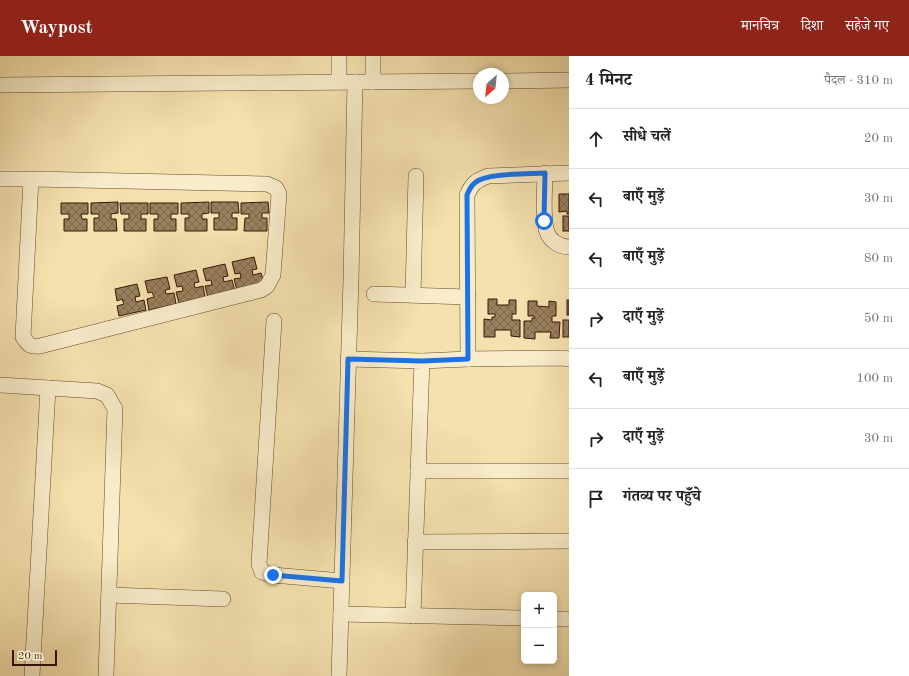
<!DOCTYPE html>
<html lang="hi">
<head>
<meta charset="utf-8">
<style>
  :root { --surface:#fff; --page:#f6f6f6; --text:#222; --muted:#767676; --line:#e0e0e0; --accent:#8f2418 }
  body { margin:0; font-family:"Old Standard TT","Noto Serif Devanagari",serif; background:var(--page); color:var(--text) }
  .controls { position:absolute; right:12px; bottom:12px; display:grid; overflow:hidden; border-radius:6px; box-shadow:0 2px 6px #0003 }
  .controls button { width:36px; height:36px; display:grid; place-items:center; padding:0; border:0; border-bottom:1px solid var(--line); background:var(--surface); color:var(--text); font:20px sans-serif }
  .compass { position:absolute; left:473px; top:12px; width:36px; height:36px; border-radius:50%; background:var(--surface); box-shadow:0 2px 6px #0003; rotate:207deg }
  .scale { position:absolute; left:12px; bottom:10px; width:45px; box-sizing:border-box; padding-left:4px; border:2px solid #361605; border-top:0; font-size:11px; line-height:14px; white-space:nowrap; color:#361605; -webkit-text-stroke:3px #f8ecca; paint-order:stroke }
  .stop { position:absolute; width:12px; height:12px; margin:-9px; border:3px solid #1a73e8; border-radius:50%; background:#fff }
  .stop.end { background:#1a73e8; border-color:#fff; box-shadow:0 1px 4px #0008 }
  .list { margin:0; padding:0; list-style:none }
  h2 { display:flex; justify-content:space-between; align-items:center; height:52px; margin:0; padding:0 16px; font-size:17px }
  h2 small { font-size:13px; font-weight:400; color:var(--muted) }
  .list li { display:grid; grid-template-columns:26px 1fr auto; gap:12px; align-items:center; box-sizing:border-box; height:60px; padding:0 16px; border-top:1px solid var(--line) }
  .list b { display:block; font-size:15px; white-space:nowrap }
  .list em { font-size:13px; font-style:normal; color:var(--muted) }
  .icon { flex:none; width:22px; height:22px; fill:none; stroke:currentColor; stroke-width:2; stroke-linecap:round; stroke-linejoin:round }
  .map { position:relative; flex:none; width:569px; height:620px; overflow:hidden }
  header { display:flex; align-items:center; gap:24px; box-sizing:border-box; height:56px; padding:0 20px; background:var(--accent); color:#fff }
  header strong { font-size:19px }
  nav { display:flex; gap:22px; margin-inline-start:auto; font-size:14px }
  main { display:flex }
  aside { flex:1; background:var(--surface) }
  .map>svg:first-child { display:block }
  .building { fill:url(#building-cross-hatch); stroke:#361605 }
  .lines { fill:none; stroke-linecap:round; stroke-linejoin:round }
  .minor-casing { stroke:#66492f; stroke-width:16 }
  .minor { stroke:#f8ecca; stroke-width:15 }
  .route { stroke:#1a73e8; stroke-width:5 }
</style>
</head>
<body>
<header>
<strong>Waypost</strong>
<nav><a>मानचित्र</a><a>दिशा</a><a>सहेजे गए</a></nav>
</header>
<main>
<div class="map">
<svg width="569" height="620" viewBox="0 0 569 620">
  <defs>
    <pattern id="building-cross-hatch" width="8" height="8" patternUnits="userSpaceOnUse"><rect width="8" height="8" fill="#99805d"/><path d="M0 0l8 8M0 8l8-8" fill="none" stroke="#7e684b"/></pattern>
  </defs>
  <rect width="100%" height="100%" fill="#f4e1ae"/>
  <filter id="stains"><feTurbulence type="fractalNoise" baseFrequency=".005" numOctaves="4"/><feColorMatrix values="0 0 0 0 .2 0 0 0 0 .09 0 0 0 0 .02 0 0 0 .5 -.17"/></filter>
  <radialGradient id="worn" r=".72"><stop offset=".6" stop-color="#630" stop-opacity="0"/><stop offset="1" stop-color="#630" stop-opacity=".3"/></radialGradient>
  <g class="building">
    <path d="M 559,138 L 569,138 L 569,158 L 567,158 L 567,155 L 559,156 Z"/>
    <path d="M 118,146 L 118,157 L 111,158 L 111,163 L 116,163 L 117,175 L 94,175 L 94,162 L 99,162 L 99,158 L 91,158 L 91,147 Z"/>
    <path d="M 209,146 L 209,157 L 202,158 L 202,163 L 207,163 L 207,175 L 185,175 L 185,162 L 189,162 L 189,158 L 181,158 L 181,147 Z"/>
    <path d="M 211,146 L 238,146 L 239,157 L 232,157 L 232,162 L 237,162 L 237,174 L 214,174 L 214,162 L 219,162 L 219,157 L 211,157 Z"/>
    <path d="M 268,146 L 269,157 L 262,157 L 262,162 L 267,162 L 267,175 L 244,175 L 245,162 L 249,162 L 249,158 L 241,158 L 241,147 Z"/>
    <path d="M 61,147 L 88,147 L 88,158 L 81,158 L 82,163 L 87,163 L 87,175 L 64,175 L 64,163 L 69,163 L 69,158 L 61,158 Z"/>
    <path d="M 120,147 L 148,147 L 148,158 L 141,158 L 141,163 L 146,163 L 146,175 L 124,175 L 124,163 L 129,163 L 129,158 L 121,158 Z"/>
    <path d="M 150,147 L 178,147 L 178,158 L 171,158 L 171,163 L 176,163 L 176,175 L 154,175 L 154,163 L 158,163 L 158,158 L 150,158 Z"/>
    <rect x="563" y="160" width="6" height="15"/>
    <path d="M 254,201 L 257,213 L 252,214 L 253,219 L 261,217 L 264,228 L 237,234 L 234,223 L 241,222 L 240,217 L 235,218 L 232,206 Z"/>
    <path d="M 225,208 L 228,220 L 223,221 L 224,226 L 232,224 L 235,235 L 208,241 L 205,230 L 212,229 L 211,224 L 206,225 L 203,213 Z"/>
    <path d="M 196,214 L 199,226 L 194,227 L 195,232 L 203,230 L 205,241 L 179,247 L 176,236 L 183,235 L 182,230 L 177,231 L 174,219 Z"/>
    <path d="M 167,221 L 170,233 L 165,234 L 166,238 L 174,237 L 176,248 L 149,254 L 147,243 L 154,241 L 152,236 L 148,237 L 145,225 Z"/>
    <path d="M 137,228 L 140,240 L 135,241 L 136,246 L 144,244 L 146,254 L 119,260 L 117,250 L 124,248 L 122,243 L 117,245 L 115,233 Z"/>
    <path d="M 488,243 L 497,243 L 497,249 L 509,249 L 509,244 L 516,244 L 516,258 L 512,258 L 512,264 L 520,264 L 520,281 L 511,280 L 511,274 L 495,274 L 495,281 L 484,281 L 484,263 L 492,264 L 492,261 L 495,261 L 495,258 L 488,258 Z"/>
    <rect x="567" y="244" width="2" height="15"/>
    <path d="M 528,245 L 537,245 L 537,250 L 549,251 L 549,245 L 556,246 L 556,260 L 552,260 L 552,266 L 560,266 L 559,282 L 550,282 L 551,276 L 535,276 L 535,283 L 524,282 L 524,265 L 532,265 L 532,262 L 535,262 L 534,260 L 528,260 Z"/>
    <rect x="563" y="264" width="6" height="17"/>
  </g>
  <g class="lines">
    <defs>
      <g id="minor">
        <path d="M 339,0 L 339,26"/>
        <path d="M 503,25 L 569,24"/>
        <path d="M 373,26 L 373,0"/>
        <path d="M 0,29 L 479,25"/>
        <path d="M 545,117 C 545,132 542,163 547,176 C 550,185 560,191 569,191"/>
        <path d="M 0,123 L 31,123 L 267,128 L 276,132 L 279,138 L 273,219 L 267,230 L 261,234 L 40,290 C 29,291 29,289 23,281 L 31,123"/>
        <path d="M 374,238 L 468,241"/>
        <path d="M 413,239 L 416,120"/>
        <path d="M 274,265 L 259,508 L 262,516 L 273,519 L 342,525"/>
        <path d="M 348,303 L 422,305 L 413,560"/>
        <path d="M 468,303 L 563,302 L 569,303"/>
        <path d="M 422,305 L 468,303 L 467,139 C 473,126 476,125 488,120 L 569,117"/>
        <path d="M 0,329 L 97,335 L 107,339 L 115,353 L 106,620"/>
        <path d="M 418,415 L 569,415"/>
        <path d="M 415,486 L 569,485"/>
        <path d="M 109,539 L 223,543"/>
        <path d="M 341,558 L 524,562"/>
        <path d="M 554,563 L 569,563"/>
        <path d="M 32,620 L 48,332"/>
        <path d="M 339,620 L 351,223 L 355,26"/>
      </g>
    </defs>
    <use href="#minor" class="minor-casing"/>
    <use href="#minor" class="minor"/>
  </g>
  <g class="lines">
    <path class="route" d="M 273,519 L 342,525 L 348,303 L 422,305 L 468,303 L 467,139 C 469,134 471,129 476,126 C 487,117 529,118 545,117 L 544,165"/>
  </g>
  <rect width="100%" height="100%" filter="url(#stains)"/>
  <rect width="100%" height="100%" fill="url(#worn)"/>
</svg>
<div class="controls">
<button>+</button>
<button>−</button>
</div>
<svg class="compass" viewBox="-18 -18 36 36"><path d="M0-13l5 13h-10z" fill="#e53935"/><path d="M0 13l5-13h-10z" fill="#767676"/></svg>
<div class="scale">20 m</div>
<div class="stop" style="left:544px;top:165px"></div>
<div class="stop end" style="left:273px;top:519px"></div>
</div>
<aside>
<h2>4 मिनट<small>पैदल · 310 m</small></h2>
<ul class="list">
<li><svg class="icon" aria-label="ahead" viewBox="0 0 24 24"><path d="M12 20V5M6 11l6-6 6 6"/></svg><div><b>सीधे चलें</b></div><em>20 m</em></li>
<li><svg class="icon" aria-label="left" viewBox="0 0 24 24"><path d="M17 20v-9H6M10 6l-5 5 5 5"/></svg><div><b>बाएँ मुड़ें</b></div><em>30 m</em></li>
<li><svg class="icon" aria-label="left" viewBox="0 0 24 24"><path d="M17 20v-9H6M10 6l-5 5 5 5"/></svg><div><b>बाएँ मुड़ें</b></div><em>80 m</em></li>
<li><svg class="icon" aria-label="right" viewBox="0 0 24 24"><path d="M7 20v-9h11M14 6l5 5-5 5"/></svg><div><b>दाएँ मुड़ें</b></div><em>50 m</em></li>
<li><svg class="icon" aria-label="left" viewBox="0 0 24 24"><path d="M17 20v-9H6M10 6l-5 5 5 5"/></svg><div><b>बाएँ मुड़ें</b></div><em>100 m</em></li>
<li><svg class="icon" aria-label="right" viewBox="0 0 24 24"><path d="M7 20v-9h11M14 6l5 5-5 5"/></svg><div><b>दाएँ मुड़ें</b></div><em>30 m</em></li>
<li><svg class="icon" aria-label="arrive" viewBox="0 0 24 24"><path d="M6 21V4h12l-3 4 3 4H6"/></svg><div><b>गंतव्य पर पहुँचे</b></div></li>
</ul>
</aside>
</main>
</body>
</html>
